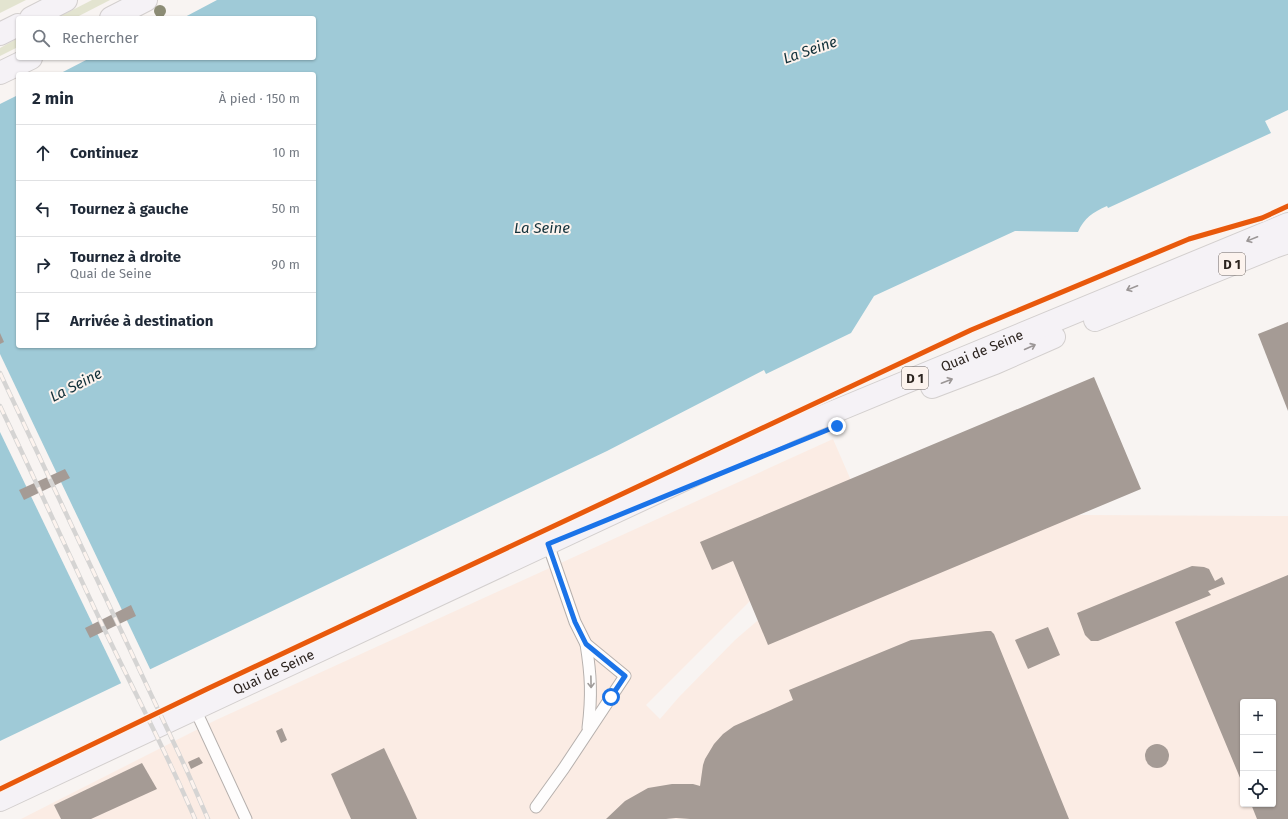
<!DOCTYPE html>
<html lang="fr">
<head>
<meta charset="utf-8">
<style>
  :root { --surface:#fff; --page:#f2f2f3; --text:#1f2937; --muted:#747a83; --line:#e0e1e3 }
  body { margin:0; font-family:"Fira Sans",sans-serif; background:var(--page); color:var(--text) }
  .controls { position:absolute; right:12px; bottom:12px; display:grid; overflow:hidden; border-radius:4px; box-shadow:0 1px 3px #0004 }
  .controls button { width:36px; height:36px; display:grid; place-items:center; padding:0; border:0; border-bottom:1px solid var(--line); background:var(--surface); color:var(--text); font:20px sans-serif }
  .stop { position:absolute; width:12px; height:12px; margin:-9px; border:3px solid #1a73e8; border-radius:50%; background:#fff }
  .stop.end { background:#1a73e8; border-color:#fff; box-shadow:0 1px 4px #0008 }
  .list { margin:0; padding:0; list-style:none }
  h2 { display:flex; justify-content:space-between; align-items:center; height:52px; margin:0; padding:0 16px; font-size:17px }
  h2 small { font-size:13px; font-weight:400; color:var(--muted) }
  .list li { display:grid; grid-template-columns:26px 1fr auto; gap:12px; align-items:center; box-sizing:border-box; height:56px; padding:0 16px; border-top:1px solid var(--line) }
  .list b { display:block; font-size:15px; white-space:nowrap }
  .list p { margin:0; font-size:13px; white-space:nowrap; color:var(--muted) }
  .list em { font-size:13px; font-style:normal; color:var(--muted) }
  .icon { flex:none; width:22px; height:22px; fill:none; stroke:currentColor; stroke-width:2; stroke-linecap:round; stroke-linejoin:round }
  .map { position:relative; flex:none; width:1288px; height:819px; overflow:hidden }
  .search { position:absolute; background:var(--surface); box-shadow:0 1px 3px #0004; left:16px; top:16px; width:300px; height:44px; display:flex; align-items:center; gap:10px; box-sizing:border-box; padding:0 14px; border-radius:4px; color:var(--muted); font-size:15px }
  .panel { position:absolute; background:var(--surface); box-shadow:0 1px 3px #0004; left:16px; top:72px; width:300px; height:276px; border-radius:4px }
  .map>svg:first-child { display:block }
  .built { fill:#fbece4; fill-rule:evenodd }
  .green { fill:#e3e4d0 }
  .water { fill:#9fcad7 }
  .pier { fill:#f8f4f2 }
  .building { fill:#a59b95 }
  .lines { fill:none; stroke-linecap:round; stroke-linejoin:round }
  .service-casing { stroke:#b6b0ad; stroke-width:13 }
  .primary-casing { stroke:#d3cfce; stroke-width:24 }
  .service { stroke:#fefdfd; stroke-width:11 }
  .primary { stroke:#f5f2f6; stroke-width:22 }
  .rail-casing { stroke:#d5d4d3; stroke-width:4.5 }
  .rail { stroke:#fcf3ee; stroke-width:3; stroke-dasharray:9; stroke-linecap:butt }
  .cycleway-casing { stroke:#fcf3ee; stroke-width:8 }
  .cycleway { stroke:#e8590c; stroke-width:5 }
  .tree { fill:#8c8c75 }
  .oneway { stroke:#9b9696 }
  .oneway2 { stroke:#a09c9a }
  .route { stroke:#1a73e8; stroke-width:5 }
  .labels { text-anchor:middle; stroke-width:4; stroke-linejoin:round; paint-order:stroke }
  .shield { fill:#fcf3ee; stroke:#6b635e; stroke-width:1 }
  .shield-label { font-size:13px; font-weight:bold; fill:#2d2520 }
  .street-label { font-size:14px; fill:#2d2520; stroke:#fcf3ee }
  .water-label { font-size:15px; font-style:italic; fill:#12313a; stroke:#fcf3ee }
</style>
</head>
<body>
<div class="map">
<svg width="1288" height="819" viewBox="0 0 1288 819">
  <rect width="100%" height="100%" fill="#f8f4f2"/>
  <path class="built" d="M 833,439 L 866,515 L 771,580 L 646,705 L 660,719 L 679,697 L 735,640 L 787,595 L 1012,517 L 1083,515 L 1288,516 L 1288,819 L 21,819 L 216,720 ZM 1243,702 L 1273,702 L 1273,804 L 1243,804 Z"/>
  <g class="green">
    <path d="M 0,0 L 26,0 L 0,13 Z"/>
    <path d="M 92,0 L 110,0 L 75,18 L 57,18 Z"/>
    <path d="M 18,38 L 18,47 L 0,56 L 0,48 Z"/>
  </g>
  <path class="water" d="M 217,0 L 1288,0 L 1288,110 L 1265,121 L 1271,133 L 1108,208 L 1107,206 C 1093,212 1084,218 1078,232 L 1015,231 L 874,296 L 851,333 L 766,374 L 764,370 L 607,451 L 0,741 L 0,104 L 18,95 L 18,346 L 314,346 L 314,74 L 59,74 L 90,58 L 314,58 L 314,18 L 183,18 Z"/>
  <path class="pier" d="M 0,354 L 151,671 L 122,685 L 0,432 Z"/>
  <g class="building">
    <path d="M 1288,322 L 1288,411 L 1258,334 Z"/>
    <path d="M 0,333 L 4,342 L 0,344 Z"/>
    <path d="M 1094,377 L 1141,489 L 768,645 L 733,561 L 712,570 L 700,542 Z"/>
    <path d="M 65,469 L 70,478 L 24,500 L 19,490 Z"/>
    <path d="M 1192,566 L 1204,567 L 1209,569 L 1215,581 L 1222,577 L 1225,584 L 1208,591 L 1211,595 L 1098,641 L 1091,641 L 1085,635 L 1077,613 Z"/>
    <path d="M 1288,575 L 1288,819 L 1257,819 L 1251,804 L 1273,804 L 1273,702 L 1243,702 L 1243,785 L 1175,622 Z"/>
    <path d="M 131,605 L 136,616 L 90,638 L 85,628 Z"/>
    <path d="M 1048,627 L 1060,655 L 1028,669 L 1015,640 Z"/>
    <path d="M 986,631 L 991,631 L 994,634 L 1069,819 L 690,819 L 676,818 L 666,819 L 606,819 L 625,801 L 648,788 L 672,784 L 693,784 L 700,786 L 703,765 L 705,759 L 714,744 L 723,734 L 734,726 L 793,700 L 789,690 L 911,640 Z"/>
    <path d="M 282,728 L 287,740 L 281,743 L 276,731 Z"/>
    <circle cx="1157" cy="756" r="12"/>
    <path d="M 384,748 L 409,801 L 417,819 L 351,819 L 331,774 Z"/>
    <path d="M 199,757 L 203,763 L 191,769 L 188,762 Z"/>
    <path d="M 142,763 L 157,789 L 91,819 L 61,819 L 54,805 Z"/>
  </g>
  <g class="lines">
    <defs>
      <g id="service">
        <path d="M 586,644 C 591,675 592,696 588,728"/>
        <path d="M 195,709 L 246,819"/>
        <path d="M 536,807 L 564,768 L 625,676 L 586,644 L 575,622 L 548,544"/>
      </g>
      <g id="primary">
        <path d="M 31,18 L 66,0"/>
        <path d="M 111,18 L 146,0"/>
        <path d="M 0,34 L 18,25"/>
        <path d="M 0,73 L 31,58"/>
        <path d="M 1095,320 L 1274,247 L 1288,242"/>
        <path d="M 932,387 L 995,363 L 1054,337"/>
        <path id="s1" d="M 0,800 L 790,430 L 1288,224"/>
      </g>
    </defs>
    <use href="#service" class="service-casing"/>
    <use href="#primary" class="primary-casing"/>
    <use href="#service" class="service"/>
    <use href="#primary" class="primary"/>
    <defs>
      <g id="rail">
        <path d="M 0,373 L 187,771 L 208,819"/>
        <path d="M 0,406 C 34,477 66,548 100,620 C 131,686 166,751 195,819"/>
      </g>
    </defs>
    <use href="#rail" class="rail-casing"/>
    <use href="#rail" class="rail"/>
    <defs>
      <path id="cycleway" d="M 0,789 L 207,689 L 971,330 L 1189,239 L 1262,218 L 1288,206"/>
    </defs>
    <use href="#cycleway" class="cycleway-casing"/>
    <use href="#cycleway" class="cycleway"/>
  </g>
  <circle class="tree" cx="160" cy="11" r="6"/>
  <defs><path id="oneway-shaft" d="M-6 0H5M1.5-3L5.5 0L1.5 3" fill="none" stroke-width="1.6" stroke-linecap="round" stroke-linejoin="round"/></defs>
  <g class="oneway">
    <use href="#oneway-shaft" transform="translate(1252 239) rotate(158)"/>
    <use href="#oneway-shaft" transform="translate(1132 288) rotate(158)"/>
    <use href="#oneway-shaft" transform="translate(1030 347) rotate(-24)"/>
    <use href="#oneway-shaft" transform="translate(947 381) rotate(-21)"/>
  </g>
  <use class="oneway2" href="#oneway-shaft" transform="translate(591 682) rotate(89)"/>
  <g class="lines">
    <path class="route" d="M 611,697 L 625,676 L 586,644 L 575,622 L 548,544 L 837,426"/>
  </g>
  <g class="labels">
    <g class="shield">
      <rect x="1219" y="253" width="26" height="22" rx="3"/>
      <rect x="902" y="367" width="26" height="22" rx="3"/>
    </g>
    <g class="shield-label">
      <text x="1232" y="269">D 1</text>
      <text x="915" y="383">D 1</text>
    </g>
    <g class="street-label">
      <text dy="5" stroke="none"><textPath href="#s1" startOffset="1080">Quai de Seine</textPath></text>
      <text dy="5" stroke="none"><textPath href="#s1" startOffset="302">Quai de Seine</textPath></text>
    </g>
    <g class="water-label">
      <text transform="translate(810 50) rotate(-19)" y="5">La Seine</text>
      <text x="542" y="233">La Seine</text>
      <text transform="translate(76 385) rotate(-27)" y="5">La Seine</text>
    </g>
  </g>
</svg>
<div class="controls">
<button>+</button>
<button>−</button>
<button><svg class="icon" aria-label="locate" viewBox="0 0 24 24"><circle cx="12" cy="12" r="6"/><path d="M12 2v4M12 18v4M2 12h4M18 12h4"/></svg></button>
</div>
<div class="stop" style="left:611px;top:697px"></div>
<div class="stop end" style="left:837px;top:426px"></div>
<div class="search"><svg class="icon" aria-label="search" viewBox="0 0 24 24"><circle cx="10" cy="10" r="6"/><path d="M15 15l6 6"/></svg>Rechercher</div>
<section class="panel">
<h2>2 min<small>À pied · 150 m</small></h2>
<ul class="list">
<li><svg class="icon" aria-label="ahead" viewBox="0 0 24 24"><path d="M12 20V5M6 11l6-6 6 6"/></svg><div><b>Continuez</b></div><em>10 m</em></li>
<li><svg class="icon" aria-label="left" viewBox="0 0 24 24"><path d="M17 20v-9H6M10 6l-5 5 5 5"/></svg><div><b>Tournez à gauche</b></div><em>50 m</em></li>
<li><svg class="icon" aria-label="right" viewBox="0 0 24 24"><path d="M7 20v-9h11M14 6l5 5-5 5"/></svg><div><b>Tournez à droite</b><p>Quai de Seine</p></div><em>90 m</em></li>
<li><svg class="icon" aria-label="arrive" viewBox="0 0 24 24"><path d="M6 21V4h12l-3 4 3 4H6"/></svg><div><b>Arrivée à destination</b></div></li>
</ul>
</section>
</div>
</body>
</html>
